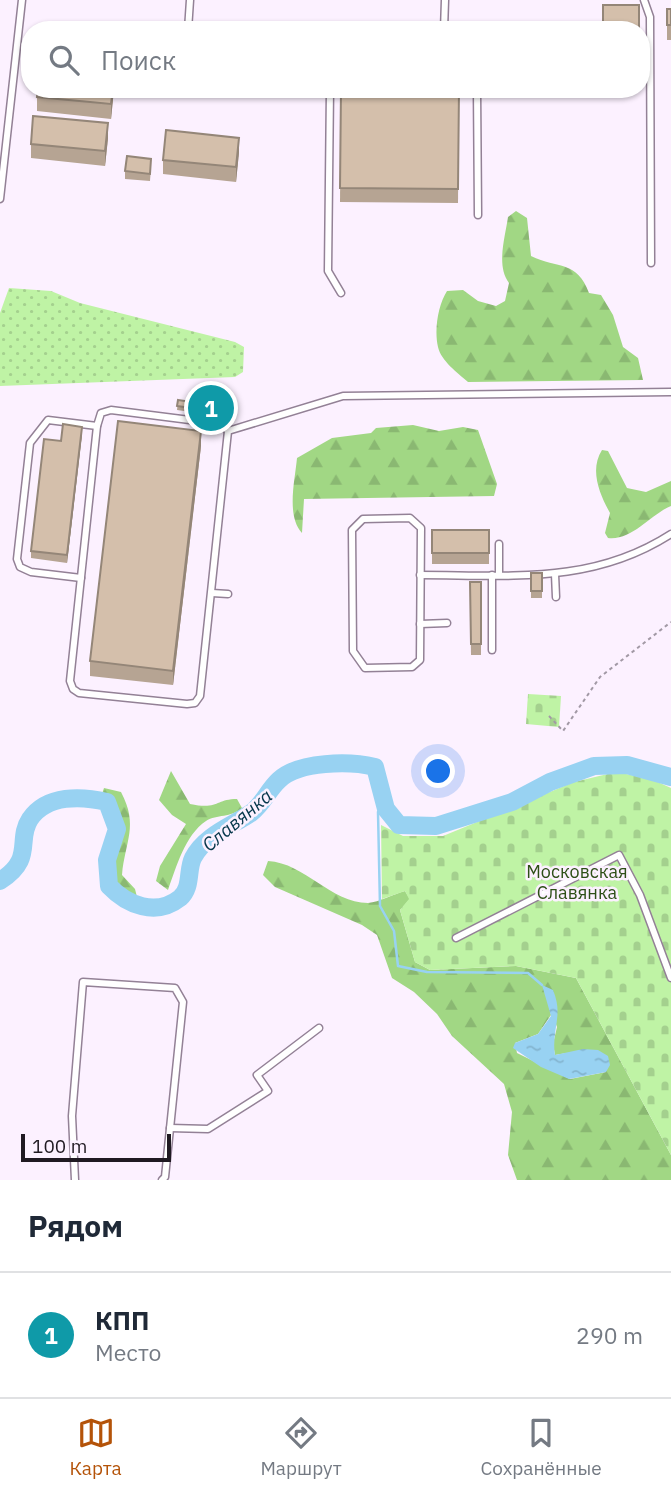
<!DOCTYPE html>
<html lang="ru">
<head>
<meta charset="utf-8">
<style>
  :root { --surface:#fff; --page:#f2f2f3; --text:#1f2937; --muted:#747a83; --line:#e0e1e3; --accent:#b45309 }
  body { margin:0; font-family:"IBM Plex Sans",sans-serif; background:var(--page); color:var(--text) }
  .scale { position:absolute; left:21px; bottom:18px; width:150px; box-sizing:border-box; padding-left:7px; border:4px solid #201a22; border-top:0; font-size:19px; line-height:24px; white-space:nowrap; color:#201a22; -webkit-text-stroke:5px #fcf1ff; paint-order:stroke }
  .you { position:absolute; left:439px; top:772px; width:24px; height:24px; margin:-18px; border:5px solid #fff; border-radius:50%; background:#1a73e8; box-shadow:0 0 0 10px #1a73e833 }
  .badge { display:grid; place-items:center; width:46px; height:46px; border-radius:50%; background:var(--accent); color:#fff; font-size:23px; font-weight:700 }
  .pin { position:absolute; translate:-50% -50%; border:4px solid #fff; box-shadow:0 2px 7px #0006 }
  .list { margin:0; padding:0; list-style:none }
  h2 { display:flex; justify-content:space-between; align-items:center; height:91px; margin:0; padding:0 28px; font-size:30px }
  h2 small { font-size:23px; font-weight:400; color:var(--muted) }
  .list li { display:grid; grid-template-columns:46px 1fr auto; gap:21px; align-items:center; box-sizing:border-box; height:126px; padding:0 28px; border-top:2px solid var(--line) }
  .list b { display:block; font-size:26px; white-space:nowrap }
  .list p { margin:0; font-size:23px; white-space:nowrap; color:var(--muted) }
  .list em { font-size:23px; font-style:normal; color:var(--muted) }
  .icon { flex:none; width:38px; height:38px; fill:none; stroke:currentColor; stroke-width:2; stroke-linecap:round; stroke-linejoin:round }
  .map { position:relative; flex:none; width:671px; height:1180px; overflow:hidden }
  .search { position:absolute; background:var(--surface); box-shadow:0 2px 5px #0004; left:21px; right:21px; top:21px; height:77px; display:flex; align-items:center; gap:18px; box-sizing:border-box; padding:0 24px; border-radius:28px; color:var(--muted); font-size:26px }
  .sheet { height:217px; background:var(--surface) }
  nav { display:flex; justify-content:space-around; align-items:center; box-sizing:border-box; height:98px; border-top:2px solid var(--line); background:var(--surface); font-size:19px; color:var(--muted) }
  nav a { display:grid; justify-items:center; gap:4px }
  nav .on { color:var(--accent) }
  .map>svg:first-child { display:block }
  .grass { fill:url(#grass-dots) }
  .forest { fill:url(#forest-firs); fill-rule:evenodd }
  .cemetery { fill:url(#cemetery-stones) }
  .water { fill:url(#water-ripples) }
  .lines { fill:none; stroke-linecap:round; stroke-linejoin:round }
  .stream { stroke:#98d2f2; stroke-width:2.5 }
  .river { stroke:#98d2f2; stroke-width:18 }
  .service-casing { stroke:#938196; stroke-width:9 }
  .path { stroke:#a299a5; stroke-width:2; stroke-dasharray:3.5 3.5; stroke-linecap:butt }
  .service { stroke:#fff; stroke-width:6 }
  .wall { fill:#b6a493 }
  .shaded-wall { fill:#948678 }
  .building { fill:#d4bfab; stroke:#948678; stroke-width:2 }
  .labels { text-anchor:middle; stroke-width:5; stroke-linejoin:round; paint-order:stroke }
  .park-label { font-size:18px; fill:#2d4f17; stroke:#fcf1ff }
  .water-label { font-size:19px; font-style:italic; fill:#05364b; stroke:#fcf1ff }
</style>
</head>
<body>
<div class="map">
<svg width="671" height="1180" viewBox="0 0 671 1180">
  <defs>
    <pattern id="grass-dots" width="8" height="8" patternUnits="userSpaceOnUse" patternTransform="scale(1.75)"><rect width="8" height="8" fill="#bff3a5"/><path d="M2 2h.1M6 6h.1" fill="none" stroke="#a4d08e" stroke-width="1.8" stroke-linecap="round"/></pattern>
    <pattern id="forest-firs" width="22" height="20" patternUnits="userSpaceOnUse" patternTransform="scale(1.75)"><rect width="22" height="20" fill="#a1d784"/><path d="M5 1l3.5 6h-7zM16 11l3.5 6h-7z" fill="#8ab872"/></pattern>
    <pattern id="cemetery-stones" width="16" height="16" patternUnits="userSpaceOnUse" patternTransform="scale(1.75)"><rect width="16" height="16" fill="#bff3a5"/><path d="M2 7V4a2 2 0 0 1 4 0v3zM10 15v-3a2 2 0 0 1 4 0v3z" fill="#a4d08e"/></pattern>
    <pattern id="water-ripples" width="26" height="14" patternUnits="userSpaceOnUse" patternTransform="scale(1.75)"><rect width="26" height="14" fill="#98d2f2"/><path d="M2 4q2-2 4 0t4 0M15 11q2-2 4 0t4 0" fill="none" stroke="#83b4cf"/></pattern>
  </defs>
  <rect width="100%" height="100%" fill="#fcf1ff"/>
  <path class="grass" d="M 9,288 L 51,291 L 80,303 L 235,342 L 244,347 L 243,372 L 235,377 L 0,386 L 0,313 Z"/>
  <g class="forest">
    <path d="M 516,211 L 527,218 L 531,256 C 558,269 577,260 589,293 L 601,295 L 613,315 L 623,347 L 638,358 L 643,380 L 468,382 C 458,373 441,361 438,347 C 434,330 438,305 447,291 L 463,290 L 478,301 L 496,306 L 505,301 L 509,283 C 496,266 505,238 508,217 Z"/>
    <path d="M 413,425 L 439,431 L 463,427 L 478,430 L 497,484 L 494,496 L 304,499 L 302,533 C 286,516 295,480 297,458 L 332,438 L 371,433 L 376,428 Z"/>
    <path d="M 602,450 L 608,451 L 627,488 L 646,492 L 671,481 L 671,506 C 651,514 632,541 608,538 L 605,533 L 610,513 C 600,495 589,470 602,450 Z"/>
    <path d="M 171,771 L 190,804 C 219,810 215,799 237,799 L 242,808 C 231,818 217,814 206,821 C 185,835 176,868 168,890 L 156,881 L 160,866 L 186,824 L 172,815 L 159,800 Z"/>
    <path d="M 104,788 L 121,792 C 139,826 125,841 122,875 L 135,889 L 137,897 L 126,897 C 104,875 112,869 119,843 C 123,827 118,814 111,801 L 101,797 Z"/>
    <path d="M 268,861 C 305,863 331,903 368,903 C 379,902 394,894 405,891 L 410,899 L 400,910 L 415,962 L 430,970 L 516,966 L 576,978 L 671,1155 L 671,1180 L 517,1180 L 508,1155 L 512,1112 L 504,1084 L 452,1036 L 437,1014 L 414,992 L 392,978 L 377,935 L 362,925 L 275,887 L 263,875 ZM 548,1001 L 557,1027 L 553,1044 L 555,1055 L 567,1053 L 606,1072 L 570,1079 L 517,1053 L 515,1043 L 538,1034 L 551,1015 Z"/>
  </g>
  <g class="cemetery">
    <path d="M 528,694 L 561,696 L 559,727 L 526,724 Z"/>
    <path d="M 616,772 L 651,779 L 671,788 L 671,1155 L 576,978 L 516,966 L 430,970 L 415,962 L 400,910 L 409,899 L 405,891 L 382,899 L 381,825 L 403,836 L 443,836 L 574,782 Z"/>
  </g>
  <path class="water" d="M 542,985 L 553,990 C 564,1016 551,1030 555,1055 L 583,1049 L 598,1050 L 608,1056 L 610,1065 L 606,1072 L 569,1079 L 541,1067 L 513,1048 L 515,1043 L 538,1034 L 551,1016 Z"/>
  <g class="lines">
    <path class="stream" d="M 385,802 L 378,812 L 380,906 L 394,931 L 398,966 L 427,972 L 528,973 L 542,985"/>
    <path class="river" d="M 0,881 C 35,859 16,840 30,819 C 47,794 82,796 107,802 L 117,829 L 107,860 L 109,886 C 127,905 156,917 180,898 C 192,888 187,870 193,858 C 205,835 232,826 251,813 C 263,804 268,790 279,780 C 299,761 350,761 375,767 L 386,809 L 399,825 L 436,826 L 512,802 L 550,782 L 594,766 L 627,765 L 671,777"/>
    <defs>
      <g id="service">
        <path d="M 644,0 L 650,17 L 651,263"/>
        <path d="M 188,30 L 190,0"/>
        <path d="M 444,30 L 445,0"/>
        <path d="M 330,89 L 328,271 L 341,293"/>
        <path d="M 477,89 L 478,215"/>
        <path d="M 0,199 L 22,0"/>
        <path d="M 228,431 L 200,696 L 195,703 L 187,704 L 79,693 L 73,689 L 70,681 L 97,426 L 101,413 L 111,410 L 221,424 L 228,431 L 343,396 L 671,392"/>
        <path d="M 410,518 L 421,528 L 420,660 L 412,667 L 365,668 L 353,651 L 352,530 L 363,519 Z"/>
        <path d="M 555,574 L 556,597"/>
        <path d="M 420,575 C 510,575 592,585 671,534"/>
        <path d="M 499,575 L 499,544"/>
        <path d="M 81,578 L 31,572 L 20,567 L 17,559 L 30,443 L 48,420 L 97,426"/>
        <path d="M 212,593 L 228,594"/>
        <path d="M 420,624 L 447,623"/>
        <path d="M 492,650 L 492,575"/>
        <path d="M 456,938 L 619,855 L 640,895 L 671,978"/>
        <path d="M 170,1128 L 208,1129 L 268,1091 L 257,1075 L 319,1028"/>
        <path d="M 75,1180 L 72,1116 L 83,982 L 175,988 L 183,1002 L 165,1177 L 162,1180"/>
      </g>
    </defs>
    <use href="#service" class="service-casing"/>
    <path class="path" d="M 549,716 L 563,731 L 600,677 L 671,622"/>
    <use href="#service" class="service"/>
  </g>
  <g class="wall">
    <rect x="667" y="9" width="4" height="31"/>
    <path d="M 114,89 L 111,119 L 37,111 L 37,97 Z"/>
    <path d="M 341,89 L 459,89 L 458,203 L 340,202 Z"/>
    <path d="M 108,138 L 105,166 L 31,158 L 31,144 Z"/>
    <path d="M 239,152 L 236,182 L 163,174 L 163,160 Z"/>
    <path d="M 151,167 L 150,181 L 125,179 L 125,171 Z"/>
    <path d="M 207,398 L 217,399 L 216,415 L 205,413 Z"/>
    <path d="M 178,400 L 192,402 L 191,412 L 177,410 Z"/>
    <path d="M 82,434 L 67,563 L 31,558 L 31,551 L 61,441 Z"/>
    <path d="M 201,446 L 173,685 L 90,676 L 90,661 Z"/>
    <rect x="432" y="530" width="57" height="34"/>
    <rect x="531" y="573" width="11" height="25"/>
    <path d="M 470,582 L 481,582 L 481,655 L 471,655 Z"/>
  </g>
  <g class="shaded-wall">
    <path d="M 113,89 L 114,89 L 111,119 L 111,104 Z"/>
    <path d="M 108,123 L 108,138 L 105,166 L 105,151 Z"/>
    <path d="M 239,138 L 239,152 L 236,182 L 236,167 Z"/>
    <path d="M 82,427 L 82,434 L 67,563 L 67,555 Z"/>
    <path d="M 201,431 L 201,446 L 173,685 L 173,671 Z"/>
  </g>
  <g class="building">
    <rect x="603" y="5" width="36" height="25"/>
    <rect x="667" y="9" width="4" height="16"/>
    <path d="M 44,27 L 74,30 L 44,30 Z"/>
    <path d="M 38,89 L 113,89 L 111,104 L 37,97 Z"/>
    <path d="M 341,89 L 459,89 L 458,189 L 340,188 Z"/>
    <path d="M 33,116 L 108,123 L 105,151 L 31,144 Z"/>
    <path d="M 166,130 L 239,138 L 236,167 L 163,160 Z"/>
    <path d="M 127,156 L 151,159 L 150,174 L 125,171 Z"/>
    <path d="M 207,398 L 217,399 L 216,411 L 205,410 Z"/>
    <path d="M 178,400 L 192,402 L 191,408 L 177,406 Z"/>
    <path d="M 118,421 L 201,431 L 173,671 L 90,661 Z"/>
    <path d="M 63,424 L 82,427 L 67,555 L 31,551 L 44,439 L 61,441 Z"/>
    <rect x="432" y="530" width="57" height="23"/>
    <rect x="531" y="573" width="11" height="18"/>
    <path d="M 470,582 L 481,582 L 481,644 L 471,644 Z"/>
  </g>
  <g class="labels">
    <g class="park-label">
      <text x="577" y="878">Московская<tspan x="577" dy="21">Славянка</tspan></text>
    </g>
    <g class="water-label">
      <text transform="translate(237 820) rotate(-40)" y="7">Славянка</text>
    </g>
  </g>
</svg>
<div class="scale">100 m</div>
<div class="you"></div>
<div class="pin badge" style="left:211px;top:408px;background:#0f9aa8">1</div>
<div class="search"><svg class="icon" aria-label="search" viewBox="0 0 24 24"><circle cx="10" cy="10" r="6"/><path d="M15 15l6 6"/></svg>Поиск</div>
</div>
<section class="sheet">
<h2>Рядом<small></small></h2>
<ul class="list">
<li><span class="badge" style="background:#0f9aa8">1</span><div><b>КПП</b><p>Место</p></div><em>290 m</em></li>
</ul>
</section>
<nav>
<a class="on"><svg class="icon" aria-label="map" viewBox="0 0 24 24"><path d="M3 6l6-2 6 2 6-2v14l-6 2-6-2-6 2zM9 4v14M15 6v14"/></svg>Карта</a>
<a><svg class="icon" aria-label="directions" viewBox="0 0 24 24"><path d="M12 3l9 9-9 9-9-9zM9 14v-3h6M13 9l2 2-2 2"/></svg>Маршрут</a>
<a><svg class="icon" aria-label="saved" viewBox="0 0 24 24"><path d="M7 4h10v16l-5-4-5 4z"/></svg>Сохранённые</a>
</nav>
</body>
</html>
